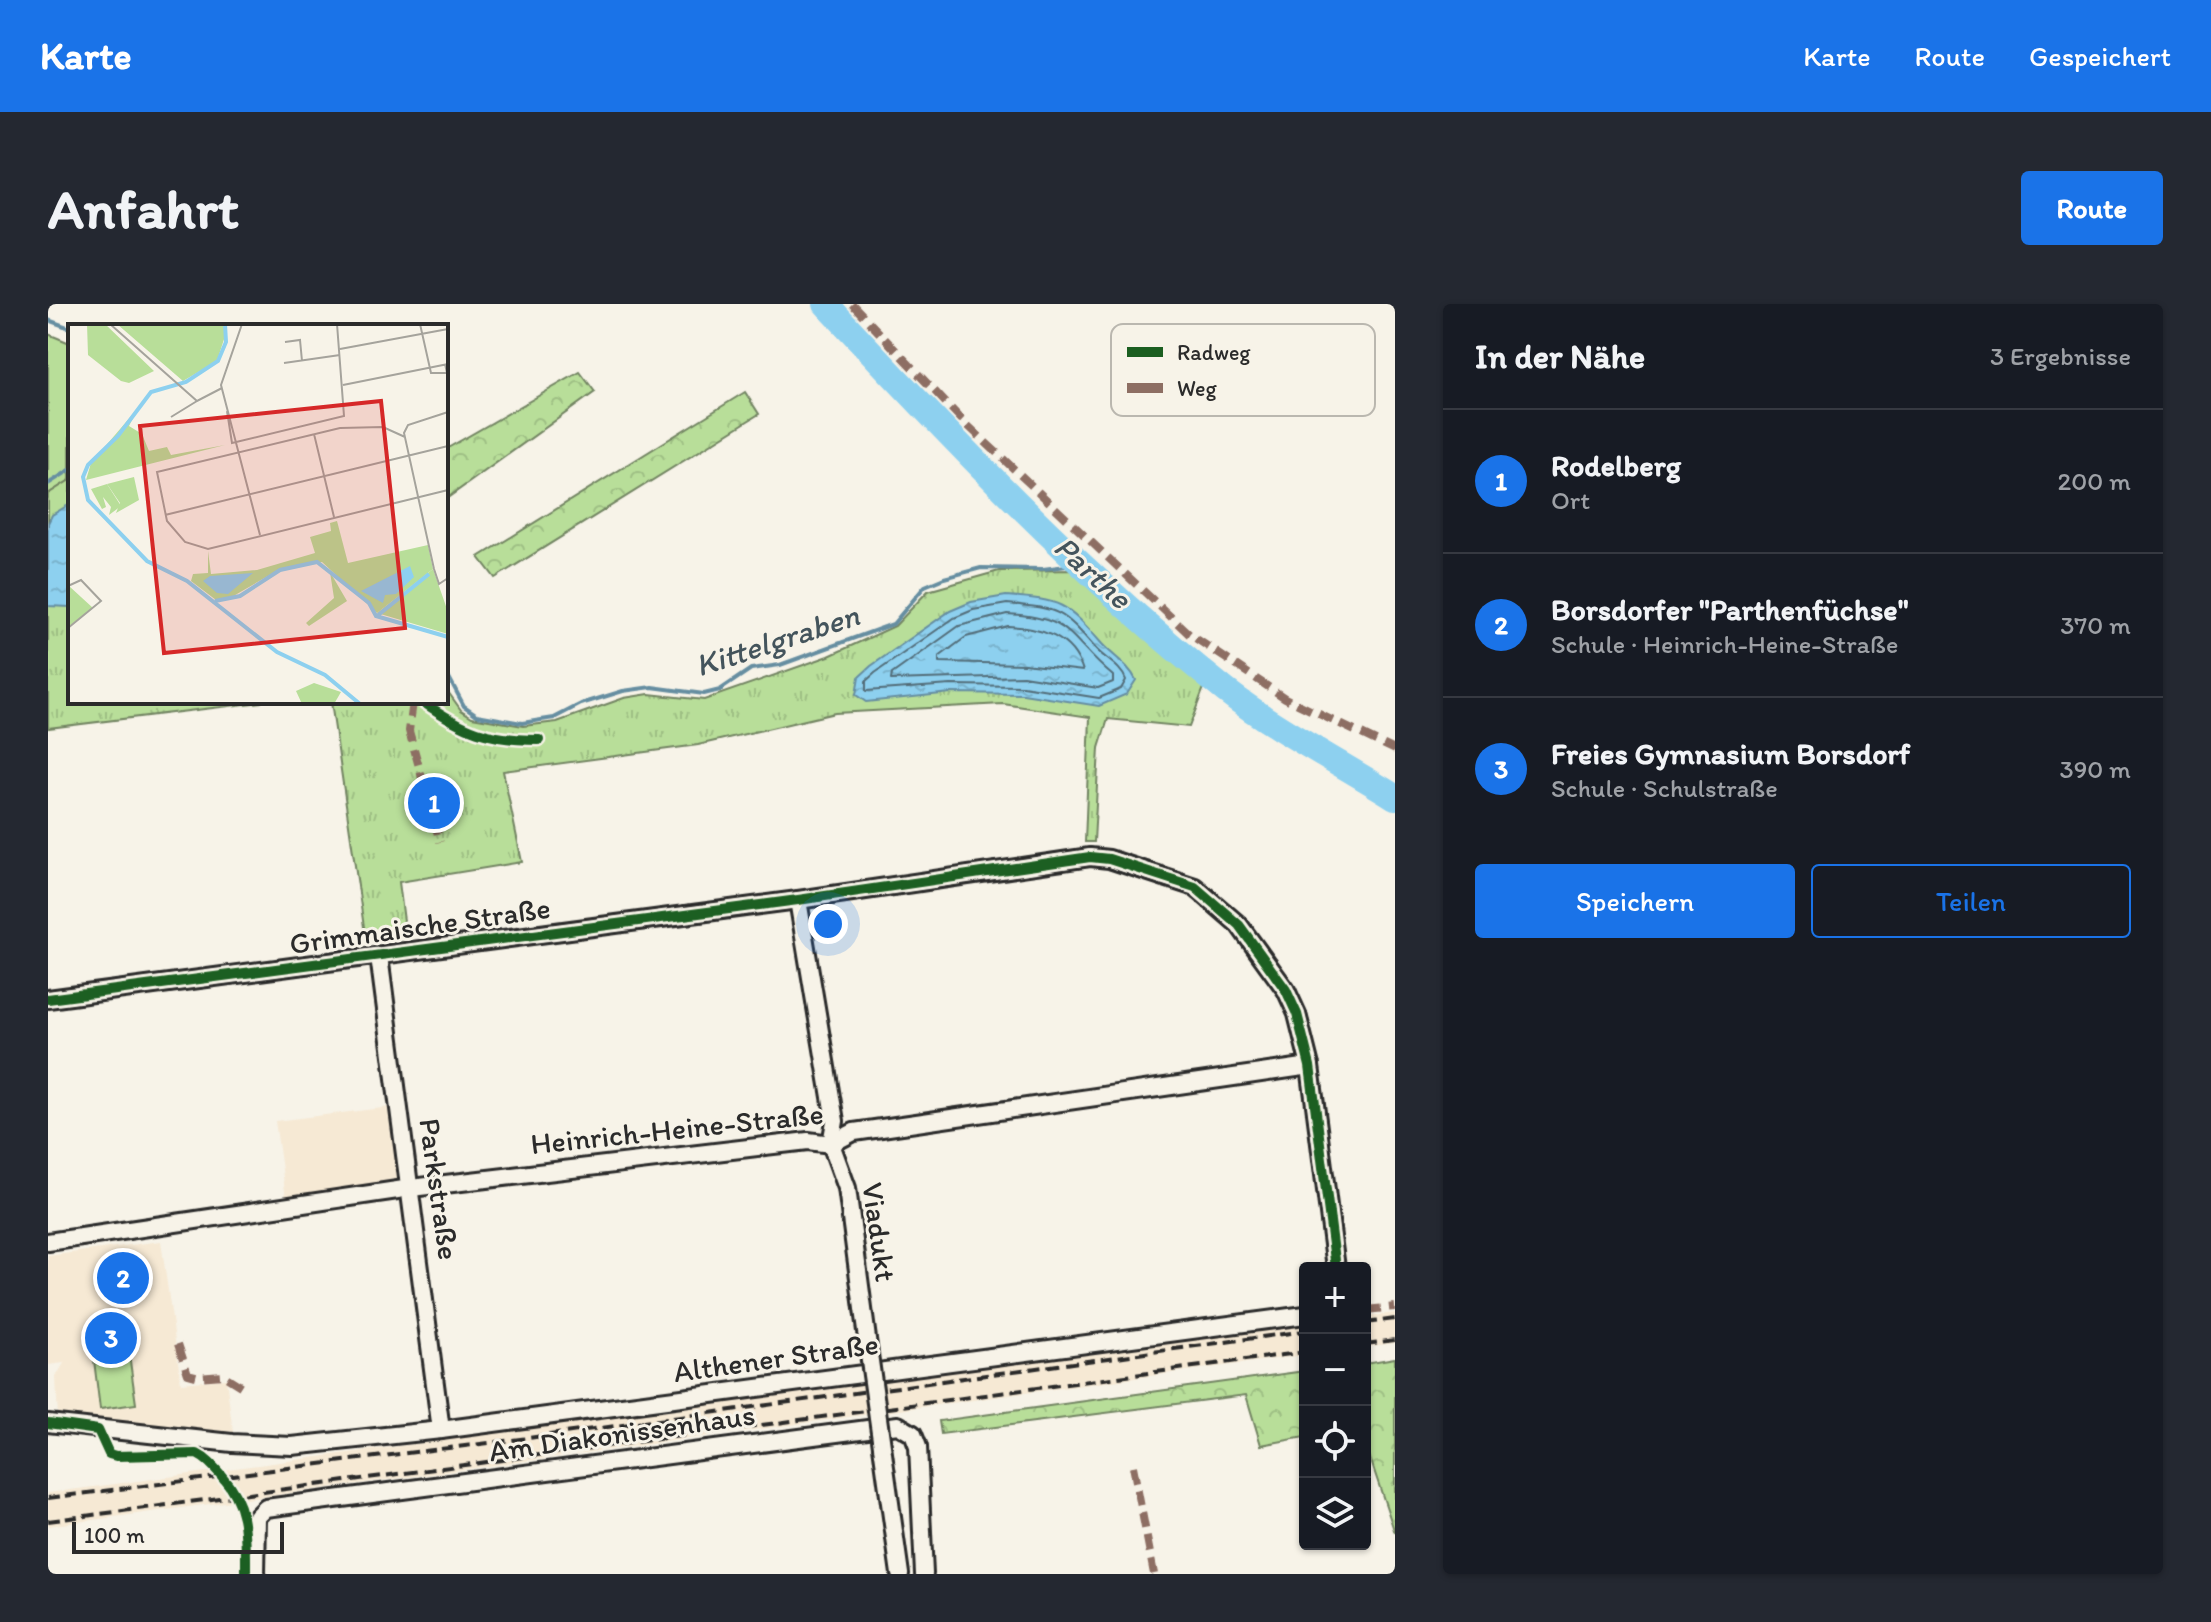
<!DOCTYPE html>
<html lang="de">
<head>
<meta charset="utf-8">
<style>
  :root { --surface:#171b24; --page:#242831; --text:#f1f3f6; --muted:#9ea1a6; --line:#363941; --accent:#1a73e8 }
  body { margin:0; font-family:Itim,sans-serif; background:var(--page); color:var(--text) }
  .controls { position:absolute; right:24px; bottom:24px; display:grid; overflow:hidden; border-radius:8px; box-shadow:0 2px 6px #0004 }
  .controls button { width:72px; height:72px; display:grid; place-items:center; padding:0; border:0; border-bottom:2px solid var(--line); background:var(--surface); color:var(--text); font:40px sans-serif }
  .scale { position:absolute; left:24px; bottom:20px; width:212px; box-sizing:border-box; padding-left:8px; border:4px solid #2b2b2b; border-top:0; font-size:22px; line-height:28px; white-space:nowrap; color:#2b2b2b; -webkit-text-stroke:6px #f7f3e8; paint-order:stroke }
  .you { position:absolute; left:780px; top:620px; width:28px; height:28px; margin:-20px; border:6px solid #fff; border-radius:50%; background:#1a73e8; box-shadow:0 0 0 12px #1a73e833 }
  .badge { display:grid; place-items:center; width:52px; height:52px; border-radius:50%; background:var(--accent); color:#fff; font-size:26px; font-weight:700 }
  .pin { position:absolute; translate:-50% -50%; border:4px solid #fff; box-shadow:0 2px 8px #0006 }
  .list { margin:0; padding:0; list-style:none }
  h2 { display:flex; justify-content:space-between; align-items:center; height:104px; margin:0; padding:0 32px; font-size:34px }
  h2 small { font-size:26px; font-weight:400; color:var(--muted) }
  .list li { display:grid; grid-template-columns:52px 1fr auto; gap:24px; align-items:center; box-sizing:border-box; height:144px; padding:0 32px; border-top:2px solid var(--line) }
  .list b { display:block; font-size:30px; white-space:nowrap }
  .list p { margin:0; font-size:26px; white-space:nowrap; color:var(--muted) }
  .list em { font-size:26px; font-style:normal; color:var(--muted) }
  .actions { display:flex; gap:16px; padding:24px 32px }
  .actions a { flex:1; padding:18px 0; border:2px solid var(--accent); border-radius:8px; text-align:center; font-size:28px; color:var(--accent) }
  .actions .main { background:var(--accent); color:#fff }
  .icon { flex:none; width:44px; height:44px; fill:none; stroke:currentColor; stroke-width:2; stroke-linecap:round; stroke-linejoin:round }
  .map { position:relative; flex:none; width:1347px; height:1270px; overflow:hidden; border-radius:8px }
  header { display:flex; align-items:center; gap:48px; box-sizing:border-box; height:112px; padding:0 40px; background:var(--accent); color:#fff }
  header strong { font-size:38px }
  nav { display:flex; gap:44px; margin-inline-start:auto; font-size:28px }
  .intro { display:flex; align-items:center; justify-content:space-between; box-sizing:border-box; height:192px; padding:0 48px }
  h1 { margin:0; font-size:56px }
  .button { padding:20px 36px; border-radius:8px; background:var(--accent); color:#fff; font-size:28px; font-weight:700 }
  main { display:flex; gap:48px; padding:0 48px }
  aside { flex:1; background:var(--surface); border-radius:8px; box-shadow:0 2px 6px #0004 }
  .map>svg:first-child { display:block }
  .built { fill:#f6e9d4 }
  .grass { fill:#b8de99; stroke:#728462; stroke-width:2 }
  .forest { fill:url(#forest-crowns); stroke:#728462; stroke-width:2 }
  .park { fill:url(#park-tufts); stroke:#728462; stroke-width:2 }
  .water { fill:url(#water-ripples); stroke:#668ea1; stroke-width:2 }
  .lines { fill:none; stroke-linecap:round; stroke-linejoin:round }
  .shore { stroke:#526d79; stroke-width:2 }
  .stream { stroke:#668ea1; stroke-width:4 }
  .river { stroke:#8dd0ef; stroke-width:26 }
  .minor-casing { stroke:#2b2b2b; stroke-width:22 }
  .minor { stroke:#f7f3e8; stroke-width:16 }
  .rail { stroke:#2b2b2b; stroke-width:4; stroke-dasharray:12 6; stroke-linecap:butt }
  .minor-bridge-casing { stroke:#2b2b2b; stroke-width:22; stroke-linecap:butt }
  .minor-bridge { stroke:#f7f3e8; stroke-width:16 }
  .quiet { stroke:#8d6e63; stroke-width:8; stroke-dasharray:16 8; stroke-linecap:butt }
  .cycleway-casing { stroke:#f7f3e8; stroke-width:15 }
  .cycleway { stroke:#1b5e20; stroke-width:10 }
  .labels { text-anchor:middle; stroke-width:6; stroke-linejoin:round; paint-order:stroke }
  .street-label { font-size:30px; fill:#2b2b2b; stroke:#f7f3e8 }
  .water-label { font-size:32px; font-style:italic; fill:#44545c; stroke:#f7f3e8 }
  .inset-river { fill:none; stroke:#8dd0ef; stroke-width:4 }
  .inset-road { fill:none; stroke:#a5a39c; stroke-width:2 }
  .view { fill:#d62828; fill-opacity:0.15; stroke:#d62828; stroke-width:4 }
  .inset-edge { fill:none; stroke:#2b2b2b; stroke-width:4 }
  .key { fill:#f7f3e8; stroke:#bab7af; stroke-width:2 }
  .key-label { font-size:22px; fill:#2b2b2b }
</style>
</head>
<body>
<header>
<strong>Karte</strong>
<nav><a>Karte</a><a>Route</a><a>Gespeichert</a></nav>
</header>
<div class="intro"><h1>Anfahrt</h1><a class="button">Route</a></div>
<main>
<div class="map">
<svg width="1347" height="1270" viewBox="0 0 1347 1270">
  <defs>
    <pattern id="forest-crowns" width="20" height="18" patternUnits="userSpaceOnUse" patternTransform="scale(2)"><rect width="20" height="18" fill="#b8de99"/><path d="M2 6a3 3 0 1 1 6 0M12 15a3 3 0 1 1 6 0" fill="none" stroke="#9ebf84"/></pattern>
    <pattern id="park-tufts" width="24" height="20" patternUnits="userSpaceOnUse" patternTransform="scale(2)"><rect width="24" height="20" fill="#b8de99"/><path d="M3 7l-1-3M5 7V3M7 7l1-3M15 17l-1-3M17 17v-4M19 17l1-3" fill="none" stroke="#9ebf84"/></pattern>
    <pattern id="water-ripples" width="26" height="14" patternUnits="userSpaceOnUse" patternTransform="scale(2)"><rect width="26" height="14" fill="#8dd0ef"/><path d="M2 4q2-2 4 0t4 0M15 11q2-2 4 0t4 0" fill="none" stroke="#7ab3cd"/></pattern>
  </defs>
  <rect width="100%" height="100%" fill="#f7f3e8"/>
  <filter id="ink" filterUnits="userSpaceOnUse"><feTurbulence type="fractalNoise" baseFrequency=".0125" numOctaves="2"/><feDisplacementMap in="SourceGraphic" scale="16" xChannelSelector="R" yChannelSelector="G"/><feConvolveMatrix kernelMatrix="1 2 1 2 8 2 1 2 1" color-interpolation-filters="sRGB"/></filter>
  <g filter="url(#ink)">
    <g class="built">
      <path d="M 343,803 L 352,878 L 238,894 L 227,817 Z"/>
      <path d="M 113,937 L 133,1079 L 178,1075 L 185,1128 L 10,1114 L 8,1073 L 16,1059 L 0,1061 L 0,952 Z"/>
      <path d="M 1347,1009 L 1347,1039 L 1317,1043 L 1317,1013 Z"/>
      <path d="M 1257,1021 L 1257,1051 L 0,1222 L 0,1189 Z"/>
    </g>
    <g class="grass">
      <path d="M 0,30 L 22,39 L 22,176 L 0,190 Z"/>
      <path d="M 80,1043 L 88,1100 L 52,1105 L 45,1048 Z"/>
    </g>
    <g class="forest">
      <path d="M 532,68 L 547,88 L 398,195 L 398,145 Z"/>
      <path d="M 697,88 L 711,110 L 447,274 L 431,253 Z"/>
      <path d="M 1347,1054 L 1347,1229 L 1317,1139 L 1317,1059 Z"/>
      <path d="M 1257,1067 L 1257,1133 L 1213,1141 L 1198,1091 L 893,1130 L 891,1117 Z"/>
    </g>
    <g class="park">
      <path d="M 22,176 L 22,398 L 214,398 L 0,424 L 0,190 Z"/>
      <path d="M 1030,266 L 1157,381 L 1141,423 L 1060,415 L 1051,444 L 1046,538 L 1037,538 L 1042,413 L 955,400 L 787,409 L 650,441 L 455,467 L 474,558 L 351,578 L 357,625 L 317,630 L 283,398 L 398,398 L 398,385 L 413,406 L 424,413 L 475,422 L 509,418 L 576,394 L 601,390 L 656,396 L 781,352 L 847,322 L 880,287 L 951,267 Z"/>
    </g>
    <g class="water">
      <path d="M 22,200 L 22,303 L 0,302 L 0,219 L 4,211 Z"/>
      <path d="M 958,292 C 1014,296 1018,298 1054,340 C 1066,353 1080,360 1088,376 L 1079,390 L 1051,402 L 975,390 L 903,389 L 818,398 L 808,391 L 811,373 L 823,362 L 902,307 L 923,298 Z"/>
    </g>
    <g class="lines">
      <g class="shore">
        <path d="M 959,300 C 1012,304 1014,306 1048,345 C 1058,356 1073,362 1078,376 L 1073,385 L 1051,394 L 975,382 L 903,381 L 818,387 L 818,377 L 827,369 L 906,314 L 925,306 Z"/>
        <path d="M 959,310 C 1028,314 1018,333 1065,372 L 1065,378 L 1050,384 L 975,372 L 843,376 L 844,370 L 911,322 Z"/>
        <path d="M 960,322 C 993,324 1024,332 1035,367 L 976,360 L 891,358 L 891,353 L 918,333 Z"/>
      </g>
      <g class="stream">
        <path d="M 0,16 L 22,24"/>
        <path d="M 0,180 L 22,166"/>
        <path d="M 398,368 L 416,402 L 429,411 L 474,419 L 506,414 L 533,400 L 575,387 L 604,383 L 656,390 L 672,386 L 703,365 L 732,361 L 845,320 L 877,282 L 896,274 L 933,264 L 995,265 L 1034,260"/>
      </g>
      <path class="river" d="M 778,0 C 904,135 1033,271 1178,387 C 1226,424 1294,460 1347,493"/>
      <defs>
        <g id="minor">
          <path d="M 750,596 L 787,817 L 783,840 L 799,884 L 821,1050"/>
          <path d="M 331,652 L 393,1126"/>
          <path d="M 0,695 L 750,596 L 1042,553 L 1061,555 L 1147,583 L 1191,621 L 1238,686 L 1249,710 L 1262,762 L 1288,964"/>
          <path d="M 0,938 L 363,884 L 760,837 L 783,840 L 806,828 L 1262,762"/>
          <path d="M 0,1119 L 184,1139 L 244,1142 L 393,1126 L 1257,1011"/>
          <path d="M 834,1142 L 852,1270"/>
          <path d="M 208,1270 L 209,1213 L 218,1204 L 850,1121 L 865,1130 L 870,1143 L 876,1270"/>
        </g>
      </defs>
      <use href="#minor" class="minor-casing"/>
      <use href="#minor" class="minor"/>
      <g class="rail">
        <path d="M 1317,1019 L 1347,1015"/>
        <path d="M 1317,1040 L 1347,1036"/>
        <path d="M 0,1194 L 480,1134 L 1257,1027"/>
        <path d="M 0,1217 L 1257,1048"/>
      </g>
      <defs>
        <path id="minor-bridge" d="M 821,1050 L 834,1142"/>
      </defs>
      <use href="#minor-bridge" class="minor-bridge-casing"/>
      <use href="#minor-bridge" class="minor-bridge"/>
      <g class="quiet">
        <path d="M 804,0 L 914,116 L 1141,330 L 1237,394 L 1347,446"/>
        <path d="M 365,398 L 361,427 L 392,538"/>
        <path d="M 1317,1006 L 1347,1003"/>
        <path d="M 130,1040 L 140,1070 L 151,1073 L 175,1071 L 197,1085"/>
        <path d="M 1085,1162 L 1106,1270"/>
      </g>
      <defs>
        <g id="cycleway">
          <path d="M 375,398 C 417,427 439,436 491,436"/>
          <path d="M 0,695 L 750,596 L 1042,553 L 1061,555 L 1147,583 L 1191,621 L 1238,686 L 1249,710 L 1262,762 L 1288,964"/>
          <path d="M 0,1119 L 50,1126 L 61,1150 L 68,1152 L 149,1150 C 159,1155 165,1162 173,1171 C 200,1201 198,1231 198,1270"/>
        </g>
      </defs>
      <use href="#cycleway" class="cycleway-casing"/>
      <use href="#cycleway" class="cycleway"/>
    </g>
  </g>
  <g class="labels">
    <g class="street-label">
      <text transform="translate(372 622) rotate(-8)" y="10">Grimmaische Straße</text>
      <text transform="translate(629 825) rotate(-6)" y="10">Heinrich-Heine-Straße</text>
      <text transform="translate(391 885) rotate(82)" y="10">Parkstraße</text>
      <text transform="translate(831 928) rotate(82)" y="10">Viadukt</text>
      <text transform="translate(728 1054) rotate(-8)" y="10">Althener Straße</text>
      <text transform="translate(574 1129) rotate(-8)" y="10">Am Diakonissenhaus</text>
    </g>
    <g class="water-label">
      <text transform="translate(1045 268) rotate(42)" y="11">Parthe</text>
      <text transform="translate(729 336) rotate(-18)" y="11">Kittelgraben</text>
    </g>
  </g>
  <g transform="translate(20 20)">
    <rect width="380" height="380" fill="#f7f3e8"/>
    <path d="M 19,0 L 37,0 L 86,47 L 61,59 L 53,57 L 20,31 ZM 49,0 L 155,0 L 158,9 L 149,37 L 115,57 ZM 39,160 L 53,182 L 41,191 L 43,183 L 35,173 L 38,183 L 34,185 L 23,165 ZM 365,245 L 380,288 L 380,310 L 309,289 ZM 1,262 L 25,284 L 0,303 L 0,263 ZM 246,359 L 273,368 L 266,380 L 234,380 L 228,367 Z" fill="#b8de99"/>
    <path d="M 70,84 L 61,102 L 74,110 L 81,127 L 99,123 L 103,131 L 157,121 L 18,156 L 23,139 ZM 66,153 L 71,176 L 48,189 L 52,179 L 39,160 ZM 262,248 L 279,277 L 241,302 L 238,299 L 266,274 Z" fill="#b8de99"/>
    <path d="M 269,197 L 280,239 L 360,221 L 365,245 L 309,289 L 254,238 L 212,245 L 162,274 L 148,276 L 123,257 L 125,250 L 140,249 L 140,227 L 143,250 L 189,246 L 247,229 L 242,213 L 263,207 L 262,199 Z" fill="#b8de99"/>
    <path d="M 342,242 L 346,253 L 328,270 L 317,271 L 315,279 L 293,267 ZM 185,249 L 160,270 L 149,269 L 135,257 L 142,252 Z" fill="#8dd0ef"/>
    <path class="inset-river" d="M 157,0 L 158,18 L 150,37 L 118,58 L 83,68 L 50,112 L 20,141 L 15,153 L 20,176 L 79,237 L 119,257 L 209,328 L 257,351 L 292,380M 147,277 L 172,272 L 212,246 L 249,238 L 301,279 L 308,292 L 380,313M 309,292 L 361,250"/>
    <path class="inset-road" d="M 42,0 L 129,77 L 154,64M 174,0 L 153,61 L 192,211M 352,0 L 363,49 L 379,49 L 377,40M 217,18 L 232,16 L 234,37M 272,25 L 380,5M 216,39 L 272,31M 275,61 L 380,40M 159,87 L 164,119 L 276,92 L 269,0M 380,88 L 340,101 L 336,109 L 366,245 L 371,260 L 380,254M 103,93 L 129,77M 246,110 L 266,193M 337,113 L 315,103 L 272,104 L 89,148 L 99,197 L 117,218 L 140,225 L 380,166M 97,191 L 380,122M 0,262 L 13,256 L 33,277 L 0,304"/>
    <path class="view" d="M 313,77 L 337,304 L 96,329 L 72,102 Z"/>
    <rect width="380" height="380" class="inset-edge"/>
  </g>
  <rect x="1063" y="20" width="264" height="92" rx="12" class="key"/>
  <rect x="1079" y="43" width="36" height="10" fill="#1b5e20"/>
  <rect x="1079" y="79" width="36" height="10" fill="#8d6e63"/>
  <g class="key-label">
    <text x="1129" y="56">Radweg</text>
    <text x="1129" y="92">Weg</text>
  </g>
</svg>
<div class="controls">
<button>+</button>
<button>−</button>
<button><svg class="icon" aria-label="locate" viewBox="0 0 24 24"><circle cx="12" cy="12" r="6"/><path d="M12 2v4M12 18v4M2 12h4M18 12h4"/></svg></button>
<button><svg class="icon" aria-label="layers" viewBox="0 0 24 24"><path d="M12 4l9 5-9 5-9-5zM3 14l9 5 9-5"/></svg></button>
</div>
<div class="scale">100 m</div>
<div class="you"></div>
<div class="pin badge" style="left:386px;top:499px">1</div>
<div class="pin badge" style="left:75px;top:974px">2</div>
<div class="pin badge" style="left:63px;top:1034px">3</div>
</div>
<aside>
<h2>In der Nähe<small>3 Ergebnisse</small></h2>
<ul class="list">
<li><span class="badge">1</span><div><b>Rodelberg</b><p>Ort</p></div><em>200 m</em></li>
<li><span class="badge">2</span><div><b>Borsdorfer &quot;Parthenfüchse&quot;</b><p>Schule · Heinrich-Heine-Straße</p></div><em>370 m</em></li>
<li><span class="badge">3</span><div><b>Freies Gymnasium Borsdorf</b><p>Schule · Schulstraße</p></div><em>390 m</em></li>
</ul>
<div class="actions"><a class="main">Speichern</a><a>Teilen</a></div>
</aside>
</main>
</body>
</html>
